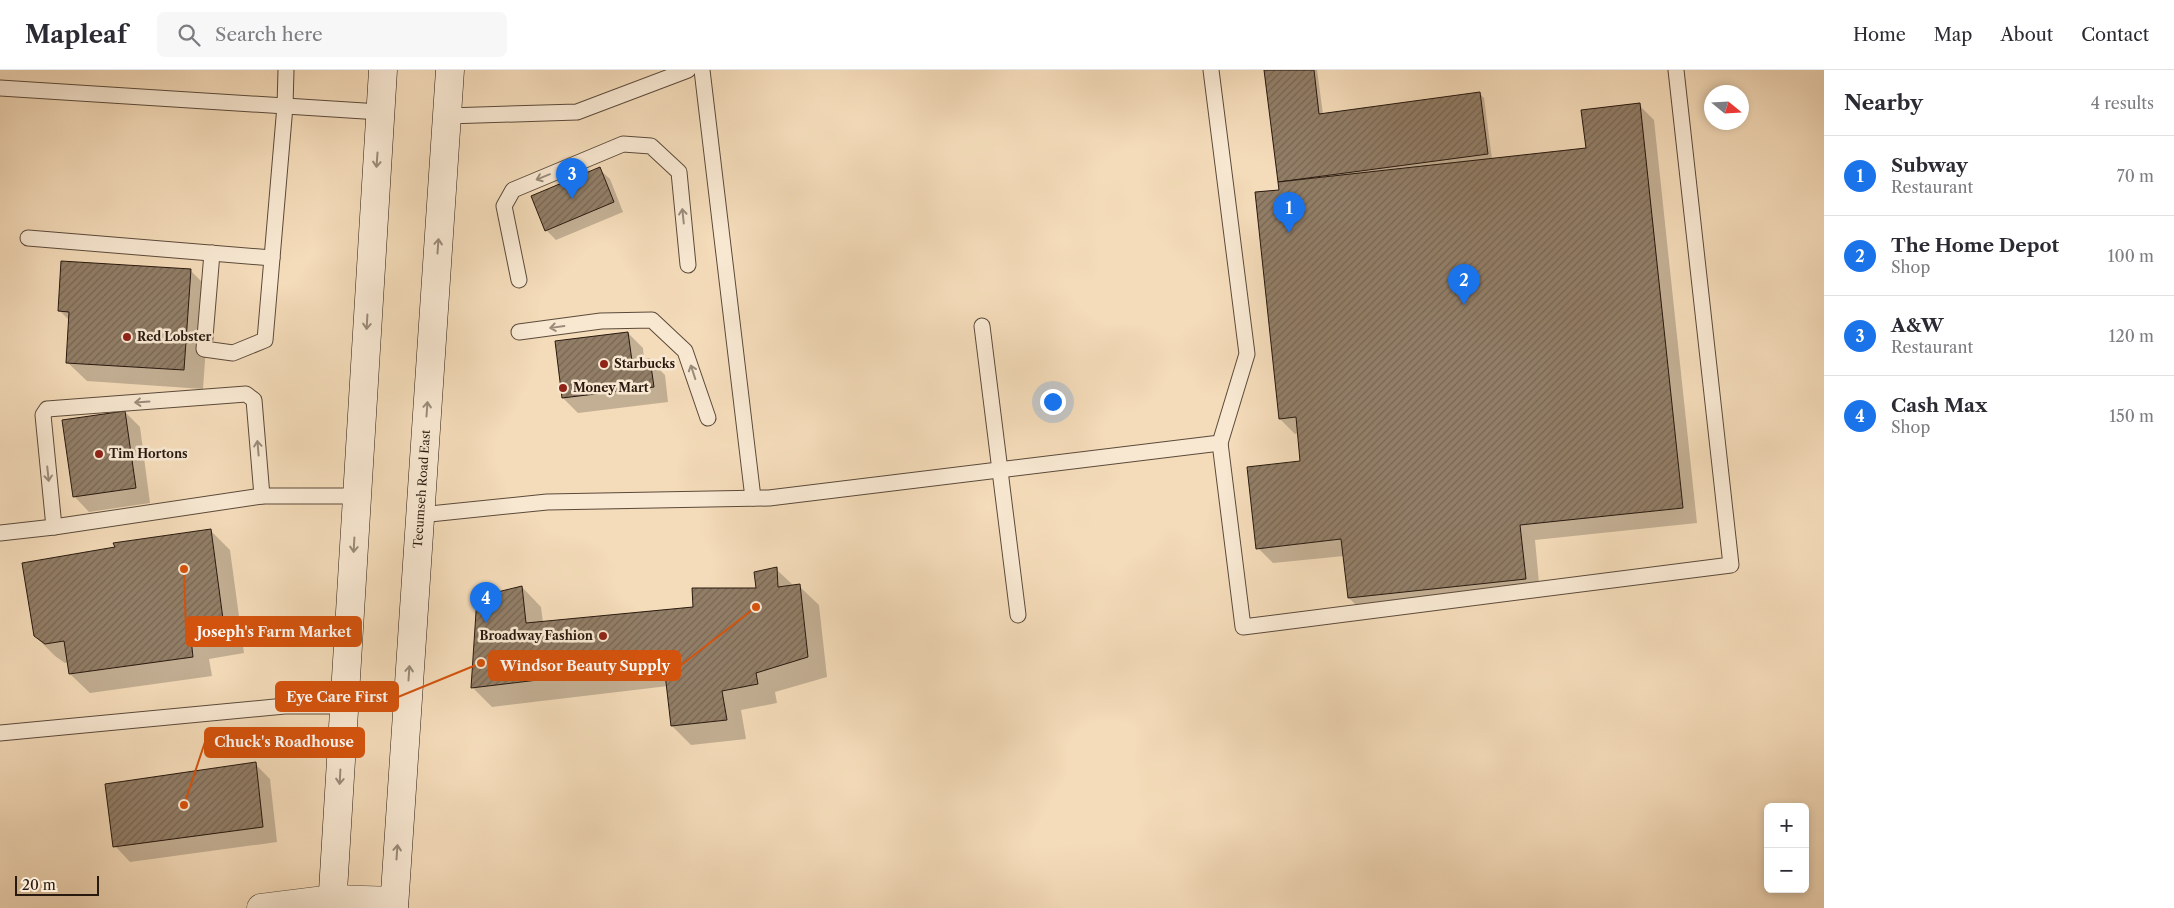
<!DOCTYPE html>
<html lang="en">
<head>
<meta charset="utf-8">
<style>
  :root { --surface:#fff; --page:#f7f7f7; --text:#2b2b33; --muted:#7c7c81; --line:#e1e1e2; --accent:#1a73e8 }
  body { margin:0; font-family:"Libre Caslon Text",serif; background:var(--page); color:var(--text) }
  .controls { position:absolute; right:15px; bottom:15px; display:grid; overflow:hidden; border-radius:8px; box-shadow:0 2px 8px #0003 }
  .controls button { width:45px; height:45px; display:grid; place-items:center; padding:0; border:0; border-bottom:1px solid var(--line); background:var(--surface); color:var(--text); font:25px sans-serif }
  .compass { position:absolute; left:1704px; top:15px; width:45px; height:45px; border-radius:50%; background:var(--surface); box-shadow:0 2px 8px #0003; rotate:108deg }
  .scale { position:absolute; left:15px; bottom:12px; width:84px; box-sizing:border-box; padding-left:5px; border:2px solid #28190f; border-top:0; font-size:14px; line-height:18px; white-space:nowrap; color:#28190f; -webkit-text-stroke:4px #f8e8d2; paint-order:stroke }
  .you { position:absolute; left:1052px; top:331px; width:18px; height:18px; margin:-12px; border:4px solid #fff; border-radius:50%; background:#1a73e8; box-shadow:0 0 0 8px #1a73e833 }
  .badge { display:grid; place-items:center; width:32px; height:32px; border-radius:50%; background:var(--accent); color:#fff; font-size:16px; font-weight:700 }
  .pin { position:absolute; translate:-50% -41px; filter:drop-shadow(0 1px 2px #0008) }
  .pin::after { content:''; position:absolute; top:26px; width:18px; height:15px; background:inherit; clip-path:polygon(0 0,100% 0,50% 100%) }
  .list { margin:0; padding:0; list-style:none }
  h2 { display:flex; justify-content:space-between; align-items:center; height:65px; margin:0; padding:0 20px; font-size:21px }
  h2 small { font-size:16px; font-weight:400; color:var(--muted) }
  .list li { display:grid; grid-template-columns:32px 1fr auto; gap:15px; align-items:center; box-sizing:border-box; height:80px; padding:0 20px; border-top:1px solid var(--line) }
  .list b { display:block; font-size:19px; white-space:nowrap }
  .list p { margin:0; font-size:16px; white-space:nowrap; color:var(--muted) }
  .list em { font-size:16px; font-style:normal; color:var(--muted) }
  .icon { flex:none; width:28px; height:28px; fill:none; stroke:currentColor; stroke-width:2; stroke-linecap:round; stroke-linejoin:round }
  .map { position:relative; flex:none; width:1824px; height:838px; overflow:hidden }
  header { display:flex; align-items:center; gap:30px; box-sizing:border-box; height:70px; padding:0 25px; background:var(--surface); border-bottom:1px solid var(--line) }
  header strong { font-size:24px }
  nav { display:flex; gap:28px; margin-inline-start:auto; font-size:18px }
  .search { width:350px; height:45px; background:var(--page); display:flex; align-items:center; gap:12px; box-sizing:border-box; padding:0 18px; border-radius:8px; color:var(--muted); font-size:19px }
  main { display:flex }
  aside { flex:1; background:var(--surface) }
  .map>svg:first-child { display:block }
  .shadow { fill:#0003 }
  .building { fill:url(#building-hatch); stroke:#28190f }
  .lines { fill:none; stroke-linecap:round; stroke-linejoin:round }
  .service-casing { stroke:#5b4a3a; stroke-width:17 }
  .minor-casing { stroke:#5b4a3a; stroke-width:29 }
  .secondary-casing { stroke:#28190f; stroke-width:29 }
  .service { stroke:#f8e8d2; stroke-width:15 }
  .minor { stroke:#f8e8d2; stroke-width:28 }
  .secondary { stroke:#f8e8d2; stroke-width:28 }
  .oneway { stroke:#9a8b7a }
  .poi-dot { fill:#8f2418; stroke:#f8e8d2; stroke-width:2 }
  .labels { text-anchor:middle; stroke-width:5; stroke-linejoin:round; paint-order:stroke }
  .poi-label { font-size:12px; font-weight:bold; fill:#28190f; stroke:#f8e8d2; text-anchor:start }
  .street-label { font-size:12px; fill:#28190f; stroke:#f8e8d2 }
  .leader { fill:none; stroke:#d5530c; stroke-width:2 }
  .callout-dot { fill:#d5530c; stroke:#f8e8d2; stroke-width:2 }
  .callout { fill:#d5530c; stroke:#d5530c; stroke-width:2 }
  .callout-label { font-size:14px; text-anchor:middle; font-weight:bold; fill:#fff }
</style>
</head>
<body>
<header>
<strong>Mapleaf</strong>
<div class="search"><svg class="icon" aria-label="search" viewBox="0 0 24 24"><circle cx="10" cy="10" r="6"/><path d="M15 15l6 6"/></svg>Search here</div>
<nav><a>Home</a><a>Map</a><a>About</a><a>Contact</a></nav>
</header>
<main>
<div class="map">
<svg width="1824" height="838" viewBox="0 0 1824 838">
  <defs>
    <pattern id="building-hatch" width="6" height="6" patternUnits="userSpaceOnUse" patternTransform="scale(1.25)"><rect width="6" height="6" fill="#927e67"/><path d="M-1 1l2-2M0 6l6-6M5 7l2-2" fill="none" stroke="#776653"/></pattern>
  </defs>
  <rect width="100%" height="100%" fill="#f4dbb9"/>
  <filter id="stains"><feTurbulence type="fractalNoise" baseFrequency=".004" numOctaves="4"/><feColorMatrix values="0 0 0 0 .2 0 0 0 0 .09 0 0 0 0 .02 0 0 0 .5 -.17"/></filter>
  <radialGradient id="worn" r=".72"><stop offset=".6" stop-color="#630" stop-opacity="0"/><stop offset="1" stop-color="#630" stop-opacity=".3"/></radialGradient>
  <g class="shadow">
    <path d="M 1265,0 L 1317,0 L 1323,44 L 1479,23 L 1484,28 L 1492,89 L 1587,79 L 1639,35 L 1654,50 L 1697,453 L 1535,470 L 1540,524 L 1364,543 L 1349,528 L 1344,486 L 1273,493 L 1258,478 L 1302,392 L 1299,363 L 1295,364 L 1280,349 L 1280,121 Z"/>
    <path d="M 599,99 L 610,109 L 623,142 L 556,170 L 546,160 Z"/>
    <path d="M 190,200 L 210,220 L 203,319 L 87,311 L 67,292 L 70,251 L 59,240 Z"/>
    <path d="M 628,263 L 643,278 L 644,291 L 650,290 L 665,305 L 668,332 L 578,343 L 563,328 L 556,272 Z"/>
    <path d="M 125,342 L 140,357 L 150,433 L 89,442 L 74,426 Z"/>
    <path d="M 210,460 L 230,480 L 244,583 L 209,589 L 212,606 L 90,623 L 70,604 L 68,592 L 65,593 L 55,586 L 35,566 Z"/>
    <path d="M 776,499 L 794,516 L 799,516 L 819,535 L 827,607 L 775,622 L 777,633 L 741,640 L 746,669 L 691,675 L 672,656 L 668,616 L 492,637 L 472,617 L 522,517 L 541,537 L 543,553 L 694,538 L 758,519 Z"/>
    <path d="M 255,694 L 270,709 L 277,772 L 130,792 L 115,776 Z"/>
  </g>
  <g class="building">
    <path d="M 1264,0 L 1314,0 L 1319,44 L 1480,22 L 1488,84 L 1278,112 Z"/>
    <path d="M 1640,33 L 1683,438 L 1520,455 L 1526,509 L 1348,528 L 1341,469 L 1256,479 L 1247,397 L 1300,391 L 1296,347 L 1279,349 L 1255,122 L 1279,120 L 1278,112 L 1586,78 L 1581,40 Z"/>
    <path d="M 600,97 L 614,132 L 545,161 L 531,126 Z"/>
    <path d="M 61,191 L 191,199 L 184,300 L 66,293 L 69,242 L 58,241 Z"/>
    <path d="M 628,262 L 632,291 L 650,289 L 654,317 L 562,328 L 555,271 Z"/>
    <path d="M 125,341 L 136,418 L 73,427 L 62,350 Z"/>
    <path d="M 211,459 L 225,564 L 191,569 L 193,587 L 69,604 L 64,571 L 45,574 L 34,566 L 22,493 L 115,477 L 113,473 Z"/>
    <path d="M 777,497 L 778,517 L 800,514 L 808,587 L 756,603 L 758,614 L 722,621 L 727,650 L 671,656 L 664,595 L 471,618 L 477,527 L 522,516 L 526,553 L 693,537 L 692,518 L 756,518 L 754,502 Z"/>
    <path d="M 256,692 L 263,757 L 113,777 L 105,714 Z"/>
  </g>
  <g class="lines">
    <defs>
      <g id="service">
        <path d="M 702,0 L 753,428"/>
        <path d="M 0,18 L 380,42"/>
        <path d="M 447,46 L 577,42 L 688,0"/>
        <path d="M 28,168 L 272,188"/>
        <path d="M 212,183 L 204,279 L 233,283 L 265,270 L 285,36 L 286,0"/>
        <path d="M 519,210 L 504,136 L 513,120 L 623,74 L 651,76 L 679,102 L 688,195"/>
        <path d="M 982,256 L 1018,545"/>
        <path d="M 519,262 L 601,251 L 652,250 L 685,281 L 708,348"/>
        <path d="M 1220,373 L 1243,557 L 1731,495 L 1676,0"/>
        <path d="M 420,445 L 547,432 L 769,428 L 1220,373 L 1247,284 L 1211,0"/>
        <path d="M 54,457 L 43,345 L 47,339 L 246,324 L 254,330 L 262,426"/>
        <path d="M 0,463 L 54,457 L 262,426 L 357,426"/>
        <path d="M 0,663 L 285,636 L 345,636"/>
      </g>
      <path id="minor" d="M 261,838 L 333,829 L 394,831"/>
      <g id="secondary">
        <path d="M 332,838 L 383,0"/>
        <path d="M 394,838 L 450,0"/>
      </g>
    </defs>
    <use href="#service" class="service-casing"/>
    <use href="#minor" class="minor-casing"/>
    <use href="#secondary" class="secondary-casing"/>
    <use href="#service" class="service"/>
    <use href="#minor" class="minor"/>
    <use href="#secondary" class="secondary"/>
  </g>
  <defs><path id="oneway-shaft" d="M-6 0H5M1.5-3L5.5 0L1.5 3" fill="none" stroke-width="1.6" stroke-linecap="round" stroke-linejoin="round" transform="scale(1.25)"/></defs>
  <g class="oneway">
    <use href="#oneway-shaft" transform="translate(377 90) rotate(94)"/>
    <use href="#oneway-shaft" transform="translate(543 107) rotate(158)"/>
    <use href="#oneway-shaft" transform="translate(683 146) rotate(-96)"/>
    <use href="#oneway-shaft" transform="translate(438 176) rotate(-86)"/>
    <use href="#oneway-shaft" transform="translate(367 252) rotate(93)"/>
    <use href="#oneway-shaft" transform="translate(557 257) rotate(172)"/>
    <use href="#oneway-shaft" transform="translate(693 302) rotate(-108)"/>
    <use href="#oneway-shaft" transform="translate(142 332) rotate(176)"/>
    <use href="#oneway-shaft" transform="translate(427 339) rotate(-86)"/>
    <use href="#oneway-shaft" transform="translate(258 378) rotate(-95)"/>
    <use href="#oneway-shaft" transform="translate(48 404) rotate(84)"/>
    <use href="#oneway-shaft" transform="translate(354 475) rotate(93)"/>
    <use href="#oneway-shaft" transform="translate(409 603) rotate(-86)"/>
    <use href="#oneway-shaft" transform="translate(340 707) rotate(93)"/>
    <use href="#oneway-shaft" transform="translate(397 782) rotate(-86)"/>
  </g>
  <g class="poi-dot">
    <circle cx="127" cy="267" r="5"/>
    <circle cx="604" cy="294" r="5"/>
    <circle cx="563" cy="318" r="5"/>
    <circle cx="99" cy="384" r="5"/>
    <circle cx="603" cy="566" r="5"/>
  </g>
  <g class="labels">
    <g class="poi-label">
      <text x="137" y="271">Red Lobster</text>
      <text x="614" y="298">Starbucks</text>
      <text x="573" y="322">Money Mart</text>
      <text x="109" y="388">Tim Hortons</text>
      <text x="593" y="570" text-anchor="end">Broadway Fashion</text>
    </g>
    <g class="street-label">
      <text transform="translate(422 419) rotate(-86)" y="4">Tecumseh Road East</text>
    </g>
  </g>
  <path class="leader" d="M184 499L186 562M756 537L680 596M481 593L398 627M184 735L205 672"/>
  <g class="callout-dot">
    <circle cx="184" cy="499" r="5"/>
    <circle cx="756" cy="537" r="5"/>
    <circle cx="481" cy="593" r="5"/>
    <circle cx="184" cy="735" r="5"/>
  </g>
  <g class="callout">
    <rect x="186" y="547" width="175" height="29" rx="5"/>
    <rect x="489" y="581" width="191" height="29" rx="5"/>
    <rect x="276" y="612" width="122" height="29" rx="5"/>
    <rect x="205" y="658" width="159" height="29" rx="5"/>
  </g>
  <g class="callout-label">
    <text x="274" y="567">Joseph's Farm Market</text>
    <text x="585" y="601">Windsor Beauty Supply</text>
    <text x="337" y="632">Eye Care First</text>
    <text x="284" y="677">Chuck's Roadhouse</text>
  </g>
  <rect width="100%" height="100%" filter="url(#stains)"/>
  <rect width="100%" height="100%" fill="url(#worn)"/>
</svg>
<div class="controls">
<button>+</button>
<button>−</button>
</div>
<svg class="compass" viewBox="-18 -18 36 36"><path d="M0-13l5 13h-10z" fill="#e53935"/><path d="M0 13l5-13h-10z" fill="#7c7c81"/></svg>
<div class="scale">20 m</div>
<div class="you"></div>
<div class="pin badge" style="left:1289px;top:163px">1</div>
<div class="pin badge" style="left:1464px;top:235px">2</div>
<div class="pin badge" style="left:572px;top:129px">3</div>
<div class="pin badge" style="left:486px;top:553px">4</div>
</div>
<aside>
<h2>Nearby<small>4 results</small></h2>
<ul class="list">
<li><span class="badge">1</span><div><b>Subway</b><p>Restaurant</p></div><em>70 m</em></li>
<li><span class="badge">2</span><div><b>The Home Depot</b><p>Shop</p></div><em>100 m</em></li>
<li><span class="badge">3</span><div><b>A&amp;W</b><p>Restaurant</p></div><em>120 m</em></li>
<li><span class="badge">4</span><div><b>Cash Max</b><p>Shop</p></div><em>150 m</em></li>
</ul>
</aside>
</main>
</body>
</html>
